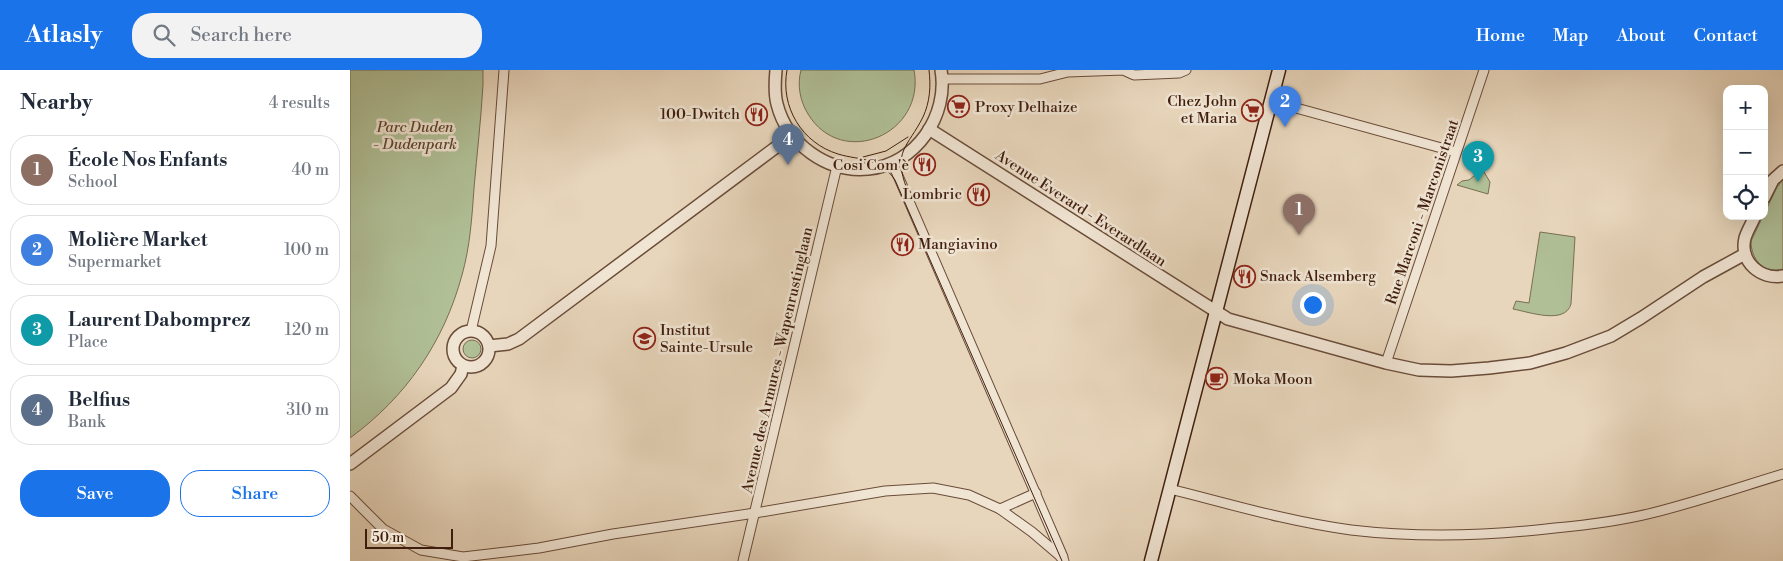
<!DOCTYPE html>
<html lang="en">
<head>
<meta charset="utf-8">
<style>
  :root { --surface:#fff; --page:#f2f2f3; --text:#1f2937; --muted:#747a83; --line:#e0e1e3; --accent:#1a73e8 }
  body { margin:0; font-family:"Libre Bodoni",serif; background:var(--page); color:var(--text) }
  .controls { position:absolute; right:15px; top:15px; display:grid; overflow:hidden; border-radius:10px; box-shadow:0 5px 20px #0002 }
  .controls button { width:45px; height:45px; display:grid; place-items:center; padding:0; border:0; border-bottom:1px solid var(--line); background:var(--surface); color:var(--text); font:25px sans-serif }
  .scale { position:absolute; left:15px; bottom:12px; width:88px; box-sizing:border-box; padding-left:5px; border:2px solid #401e0d; border-top:0; font-size:14px; line-height:18px; white-space:nowrap; color:#401e0d; -webkit-text-stroke:4px #f0e4d3; paint-order:stroke }
  .you { position:absolute; left:962px; top:234px; width:18px; height:18px; margin:-12px; border:4px solid #fff; border-radius:50%; background:#1a73e8; box-shadow:0 0 0 8px #1a73e833 }
  .badge { display:grid; place-items:center; width:32px; height:32px; border-radius:50%; background:var(--accent); color:#fff; font-size:16px; font-weight:700 }
  .pin { position:absolute; translate:-50% -41px; filter:drop-shadow(0 1px 2px #0008) }
  .pin::after { content:''; position:absolute; top:26px; width:18px; height:15px; background:inherit; clip-path:polygon(0 0,100% 0,50% 100%) }
  .list { margin:0; padding:0; list-style:none }
  h2 { display:flex; justify-content:space-between; align-items:center; height:65px; margin:0; padding:0 20px; font-size:21px }
  h2 small { font-size:16px; font-weight:400; color:var(--muted) }
  .list li { display:grid; grid-template-columns:32px 1fr auto; gap:15px; align-items:center; box-sizing:border-box; height:70px; margin:0 10px 10px; padding:0 10px; border:1px solid var(--line); border-radius:20px }
  .list b { display:block; font-size:19px; white-space:nowrap }
  .list p { margin:0; font-size:16px; white-space:nowrap; color:var(--muted) }
  .list em { font-size:16px; font-style:normal; color:var(--muted) }
  .actions { display:flex; gap:10px; padding:15px 20px }
  .actions a { flex:1; padding:11px 0; border:1px solid var(--accent); border-radius:20px; text-align:center; font-size:18px; color:var(--accent) }
  .actions .main { background:var(--accent); color:#fff }
  .icon { flex:none; width:28px; height:28px; fill:none; stroke:currentColor; stroke-width:2; stroke-linecap:round; stroke-linejoin:round }
  .map { position:relative; flex:none; width:1433px; height:491px; overflow:hidden }
  header { display:flex; align-items:center; gap:30px; box-sizing:border-box; height:70px; padding:0 25px; background:var(--accent); color:#fff }
  header strong { font-size:24px }
  nav { display:flex; gap:28px; margin-inline-start:auto; font-size:18px }
  .search { width:350px; height:45px; background:var(--page); display:flex; align-items:center; gap:12px; box-sizing:border-box; padding:0 18px; border-radius:20px; color:var(--muted); font-size:19px }
  main { display:flex }
  aside { flex:1; background:var(--surface) }
  .map>svg:first-child { display:block }
  .green { fill:#b0bf96; stroke:#786e52 }
  .lines { fill:none; stroke-linecap:round; stroke-linejoin:round }
  .minor-casing { stroke:#6a4c39; stroke-width:11 }
  .tertiary-casing { stroke:#6a4c39; stroke-width:14 }
  .secondary-casing { stroke:#401e0d; stroke-width:15 }
  .minor { stroke:#f0e4d3; stroke-width:9 }
  .tertiary { stroke:#f0e4d3; stroke-width:11 }
  .secondary { stroke:#f0e4d3; stroke-width:12 }
  .tram { stroke:#401e0d; stroke-width:1 }
  .labels { text-anchor:middle; stroke-width:5; stroke-linejoin:round; paint-order:stroke }
  .poi-label { font-size:15px; fill:#401e0d; stroke:#f0e4d3; text-anchor:start }
  .park-label { font-size:15px; font-style:italic; fill:#5c462f; stroke:#f0e4d3 }
  .street-label { font-size:15px; fill:#401e0d; stroke:#f0e4d3 }
</style>
</head>
<body>
<header>
<strong>Atlasly</strong>
<div class="search"><svg class="icon" aria-label="search" viewBox="0 0 24 24"><circle cx="10" cy="10" r="6"/><path d="M15 15l6 6"/></svg>Search here</div>
<nav><a>Home</a><a>Map</a><a>About</a><a>Contact</a></nav>
</header>
<main>
<aside>
<h2>Nearby<small>4 results</small></h2>
<ul class="list">
<li><span class="badge" style="background:#8d6e63">1</span><div><b>École Nos Enfants</b><p>School</p></div><em>40 m</em></li>
<li><span class="badge" style="background:#3f7fe0">2</span><div><b>Molière Market</b><p>Supermarket</p></div><em>100 m</em></li>
<li><span class="badge" style="background:#0f9aa8">3</span><div><b>Laurent Dabomprez</b><p>Place</p></div><em>120 m</em></li>
<li><span class="badge" style="background:#5c6f8a">4</span><div><b>Belfius</b><p>Bank</p></div><em>310 m</em></li>
</ul>
<div class="actions"><a class="main">Save</a><a>Share</a></div>
</aside>
<div class="map">
<svg width="1433" height="491" viewBox="0 0 1433 491">
  <rect width="100%" height="100%" fill="#e8d6bc"/>
  <filter id="stains"><feTurbulence type="fractalNoise" baseFrequency=".004" numOctaves="4"/><feColorMatrix values="0 0 0 0 .2 0 0 0 0 .09 0 0 0 0 .02 0 0 0 .5 -.17"/></filter>
  <radialGradient id="worn" r=".72"><stop offset=".6" stop-color="#630" stop-opacity="0"/><stop offset="1" stop-color="#630" stop-opacity=".3"/></radialGradient>
  <g class="green">
    <path d="M 0,0 L 133,0 L 133,15 C 131,49 127,84 124,118 C 122,147 120,177 112,205 C 94,272 56,327 0,368 Z"/>
    <path d="M 451,0 L 564,0 C 576,64 492,100 458,44 C 450,31 447,15 451,0 Z"/>
    <path d="M 1130,101 L 1134,102 L 1140,112 L 1138,124 L 1107,115 L 1112,111 L 1119,110 Z"/>
    <path d="M 1433,110 L 1433,199 C 1414,204 1401,190 1401,171 L 1427,117 Z"/>
    <path d="M 1190,162 L 1225,167 L 1221,234 C 1215,255 1179,242 1163,239 L 1166,231 L 1179,233 Z"/>
    <circle cx="122" cy="279" r="9"/>
  </g>
  <g class="lines">
    <defs>
      <g id="minor">
        <path d="M 593,9 L 690,9 L 718,2 L 773,0 L 784,5 L 829,3 L 836,0"/>
        <path d="M 921,31 L 1106,82"/>
        <path d="M 542,92 L 713,487"/>
        <path d="M 121,261 L 141,176 L 154,0"/>
        <path d="M 1036,293 L 1134,0"/>
        <path d="M 820,419 C 880,434 940,452 1001,460 C 1069,468 1138,466 1205,458 C 1238,455 1270,451 1302,443 C 1346,432 1390,417 1433,404"/>
        <path d="M 0,426 L 33,459 L 71,480 L 113,487 L 189,478 L 263,464 L 405,443 L 535,421 L 583,418 L 619,425 L 650,439 L 682,462 L 709,485 L 714,491"/>
        <path d="M 650,439 L 686,423"/>
        <path d="M 393,491 L 487,96"/>
      </g>
      <g id="tertiary">
        <path d="M 426,0 C 425,11 424,23 427,34 C 437,74 477,103 518,99 C 566,95 599,45 591,0"/>
        <path d="M 579,59 L 878,249 L 1036,293 L 1069,300 L 1101,301 L 1139,298 L 1180,293 L 1216,283 L 1261,266 L 1291,248 L 1353,207 L 1395,184"/>
        <path d="M 1414,128 L 1423,110 L 1433,101"/>
        <path d="M 1405,146 C 1402,153 1397,161 1395,168 C 1389,192 1411,210 1433,206"/>
        <circle cx="121" cy="279" r="18"/>
        <path d="M 139,276 L 158,274 L 169,269 L 441,66"/>
        <path d="M 0,394 L 101,318 L 111,304 L 113,296"/>
      </g>
      <path id="secondary" d="M 801,491 L 929,0"/>
    </defs>
    <use href="#minor" class="minor-casing"/>
    <use href="#tertiary" class="tertiary-casing"/>
    <use href="#secondary" class="secondary-casing"/>
    <use href="#minor" class="minor"/>
    <use href="#tertiary" class="tertiary"/>
    <use href="#secondary" class="secondary"/>
    <g class="tram">
      <path d="M 437,0 C 430,37 452,73 488,84 C 511,91 529,86 545,110 L 712,491"/>
      <path d="M 513,87 L 536,81 L 558,67"/>
      <path d="M 557,119 C 542,81 558,77 573,47 C 580,32 581,16 579,0"/>
    </g>
  </g>
  <defs>
    <symbol id="supermarket-ring" viewBox="-11 -11 22 22"><circle r="9.5" fill="#f0e4d3" stroke="#8f2418" stroke-width="1.5"/><path d="M-6-5.5h2.5l.6 2H6L4.5 2H-2.5L-4.4-4H-6ZM-1.5 3.2a1.3 1.3 0 1 0 .1 0ZM3 3.2a1.3 1.3 0 1 0 .1 0Z" fill="#8f2418"/></symbol>
    <symbol id="restaurant-ring" viewBox="-11 -11 22 22"><circle r="9.5" fill="#f0e4d3" stroke="#8f2418" stroke-width="1.5"/><path d="M-5-6h1v4h1v-4h1v4h1v-4h1v5L-1.5 .5V6h-2V.5L-5-1ZM5-6V6H3V1.5H1.5Q1.5-4 5-6Z" fill="#8f2418"/></symbol>
    <symbol id="school-ring" viewBox="-11 -11 22 22"><circle r="9.5" fill="#f0e4d3" stroke="#8f2418" stroke-width="1.5"/><path d="M0-5L7-2L0 1L-7-2ZM-4 1L0 2.5L4 1V4Q0 6-4 4Z" fill="#8f2418"/></symbol>
    <symbol id="cafe-ring" viewBox="-11 -11 22 22"><circle r="9.5" fill="#f0e4d3" stroke="#8f2418" stroke-width="1.5"/><path d="M-5.5-4.5H6V0H3Q3 3.5 0 3.5H-2.5Q-5.5 3.5-5.5 0ZM3-3.2v2h1.7v-2ZM-6 4.5H4V6H-6Z" fill="#8f2418"/></symbol>
  </defs>
  <g fill-rule="evenodd">
    <use href="#supermarket-ring" x="596" y="24" width="25" height="25"/>
    <use href="#supermarket-ring" x="890" y="28" width="25" height="25"/>
    <use href="#restaurant-ring" x="394" y="32" width="25" height="25"/>
    <use href="#restaurant-ring" x="562" y="82" width="25" height="25"/>
    <use href="#restaurant-ring" x="616" y="112" width="25" height="25"/>
    <use href="#restaurant-ring" x="540" y="162" width="25" height="25"/>
    <use href="#restaurant-ring" x="882" y="194" width="25" height="25"/>
    <use href="#school-ring" x="282" y="256" width="25" height="25"/>
    <use href="#cafe-ring" x="854" y="296" width="25" height="25"/>
  </g>
  <g class="labels">
    <g class="poi-label">
      <text x="887" y="36" text-anchor="end">Chez John<tspan x="887" dy="17">et Maria</tspan></text>
      <text x="625" y="42">Proxy Delhaize</text>
      <text x="390" y="49" text-anchor="end">100-Dwitch</text>
      <text x="559" y="100" text-anchor="end">Cosi Com'è</text>
      <text x="612" y="129" text-anchor="end">Lombric</text>
      <text x="568" y="179">Mangiavino</text>
      <text x="910" y="211">Snack Alsemberg</text>
      <text x="310" y="265">Institut<tspan x="310" dy="17">Sainte-Ursule</tspan></text>
      <text x="883" y="314">Moka Moon</text>
    </g>
    <g class="park-label">
      <text x="65" y="62">Parc Duden<tspan x="65" dy="17">- Dudenpark</tspan></text>
    </g>
    <g class="street-label">
      <text transform="translate(731 138) rotate(33)" y="5">Avenue Everard - Everardlaan</text>
      <text transform="translate(1072 142) rotate(-71)" y="5">Rue Marconi - Marconistraat</text>
      <text transform="translate(427 290) rotate(-77)" y="5">Avenue des Armures - Wapenrustinglaan</text>
    </g>
  </g>
  <rect width="100%" height="100%" filter="url(#stains)"/>
  <rect width="100%" height="100%" fill="url(#worn)"/>
</svg>
<div class="controls">
<button>+</button>
<button>−</button>
<button><svg class="icon" aria-label="locate" viewBox="0 0 24 24"><circle cx="12" cy="12" r="6"/><path d="M12 2v4M12 18v4M2 12h4M18 12h4"/></svg></button>
</div>
<div class="scale">50 m</div>
<div class="you"></div>
<div class="pin badge" style="left:949px;top:165px;background:#8d6e63">1</div>
<div class="pin badge" style="left:935px;top:57px;background:#3f7fe0">2</div>
<div class="pin badge" style="left:1128px;top:112px;background:#0f9aa8">3</div>
<div class="pin badge" style="left:438px;top:95px;background:#5c6f8a">4</div>
</div>
</main>
</body>
</html>
